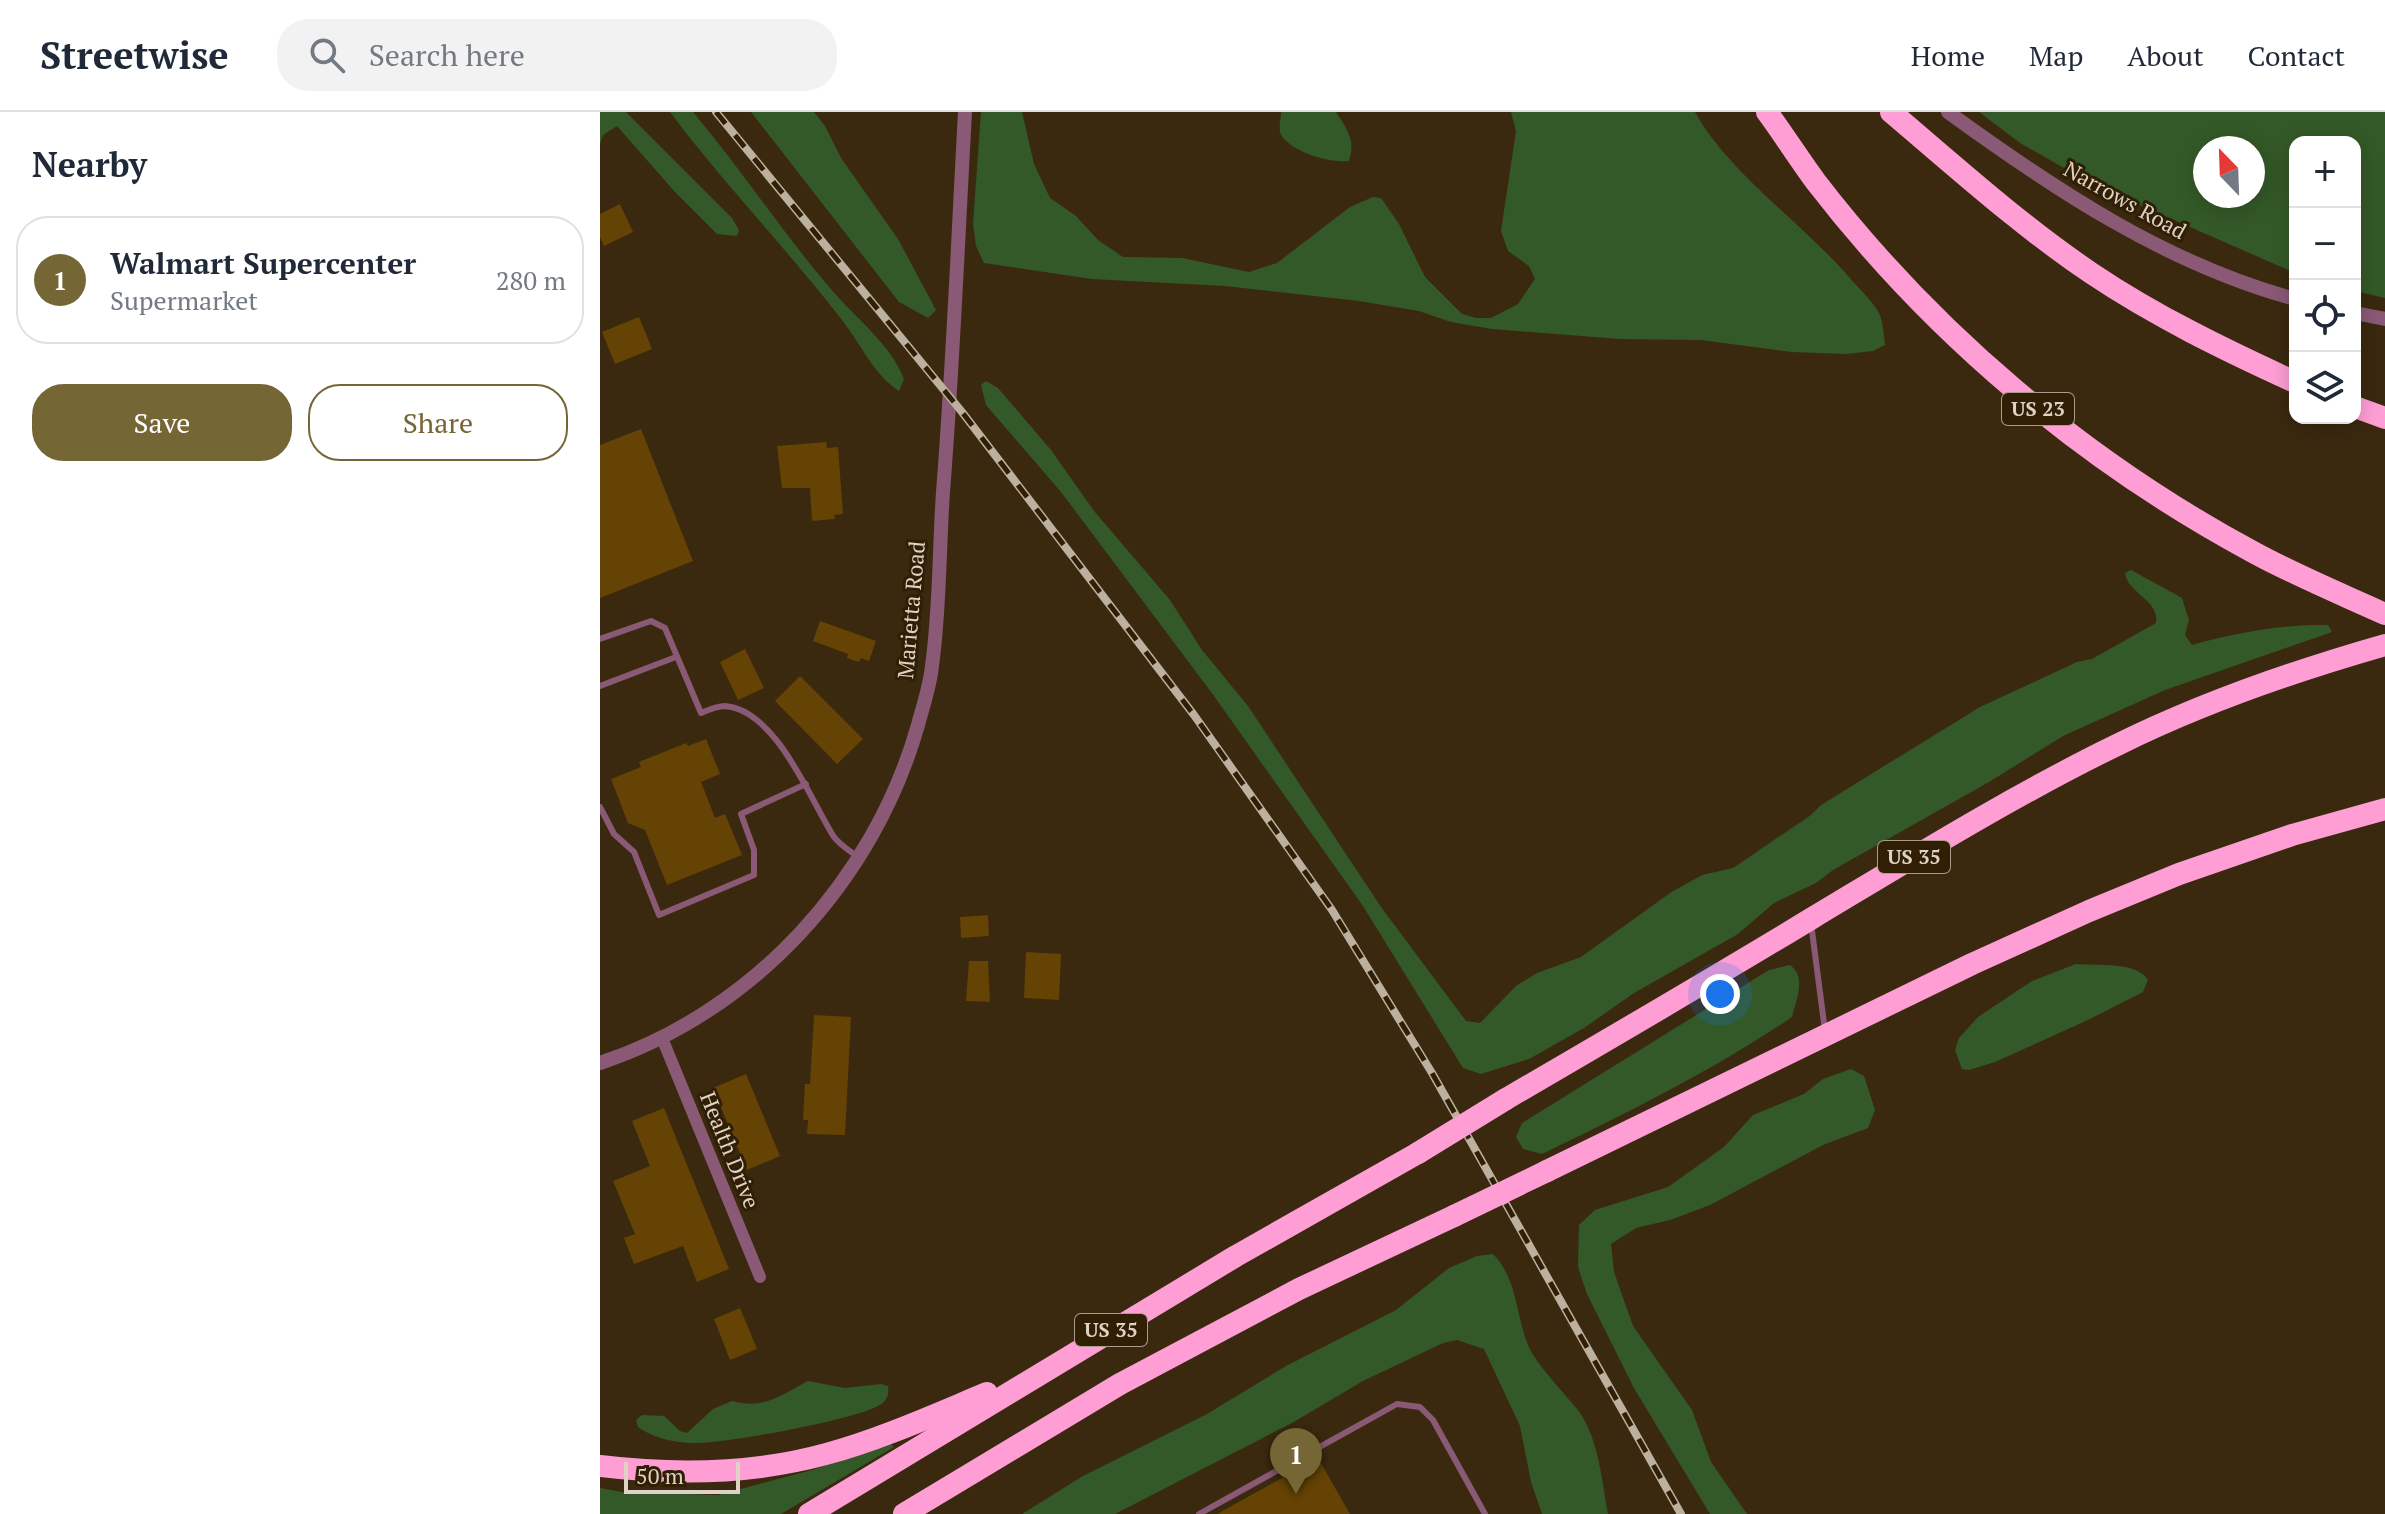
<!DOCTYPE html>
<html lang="en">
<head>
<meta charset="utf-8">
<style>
  :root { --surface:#fff; --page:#f2f2f3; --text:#1f2937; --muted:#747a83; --line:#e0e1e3; --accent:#756636 }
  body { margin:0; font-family:"PT Serif",serif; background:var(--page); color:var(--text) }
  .controls { position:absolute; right:24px; top:24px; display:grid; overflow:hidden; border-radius:16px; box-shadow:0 4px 20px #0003 }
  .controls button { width:72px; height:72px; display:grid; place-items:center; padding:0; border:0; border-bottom:2px solid var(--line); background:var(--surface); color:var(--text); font:40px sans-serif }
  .compass { position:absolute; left:1593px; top:24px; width:72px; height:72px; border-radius:50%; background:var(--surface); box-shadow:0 4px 20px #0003; rotate:337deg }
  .scale { position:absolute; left:24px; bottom:20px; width:116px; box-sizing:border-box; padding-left:8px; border:4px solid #ddd2c3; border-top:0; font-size:22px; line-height:28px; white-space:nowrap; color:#ddd2c3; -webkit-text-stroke:6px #301f05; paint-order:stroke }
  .you { position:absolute; left:1120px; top:882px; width:28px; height:28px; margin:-20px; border:6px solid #fff; border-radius:50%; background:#1a73e8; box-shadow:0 0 0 12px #1a73e833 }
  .badge { display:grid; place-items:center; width:52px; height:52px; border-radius:50%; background:var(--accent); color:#fff; font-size:26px; font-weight:700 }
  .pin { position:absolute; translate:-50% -66px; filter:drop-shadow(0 2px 4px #0008) }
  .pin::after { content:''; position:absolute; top:42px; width:28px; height:24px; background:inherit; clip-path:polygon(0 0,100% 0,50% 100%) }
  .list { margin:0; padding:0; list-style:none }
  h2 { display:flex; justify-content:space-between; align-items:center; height:104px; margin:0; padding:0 32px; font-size:34px }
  h2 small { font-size:26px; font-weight:400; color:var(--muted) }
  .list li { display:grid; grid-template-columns:52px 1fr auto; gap:24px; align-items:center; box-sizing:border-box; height:128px; margin:0 16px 16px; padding:0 16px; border:2px solid var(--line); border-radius:32px }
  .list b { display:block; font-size:30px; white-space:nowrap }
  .list p { margin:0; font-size:26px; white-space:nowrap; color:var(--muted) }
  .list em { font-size:26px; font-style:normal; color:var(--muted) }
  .actions { display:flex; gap:16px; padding:24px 32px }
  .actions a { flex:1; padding:18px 0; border:2px solid var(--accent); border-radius:32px; text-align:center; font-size:28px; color:var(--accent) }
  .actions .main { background:var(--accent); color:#fff }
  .icon { flex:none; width:44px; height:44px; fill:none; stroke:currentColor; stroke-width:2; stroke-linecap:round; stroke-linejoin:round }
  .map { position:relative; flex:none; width:1785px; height:1402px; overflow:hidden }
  header { display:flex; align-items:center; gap:48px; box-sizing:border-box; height:112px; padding:0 40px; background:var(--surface); border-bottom:2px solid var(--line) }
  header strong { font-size:38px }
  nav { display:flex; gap:44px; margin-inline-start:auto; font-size:28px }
  .search { width:560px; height:72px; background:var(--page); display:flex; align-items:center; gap:20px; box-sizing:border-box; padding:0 28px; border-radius:32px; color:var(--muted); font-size:30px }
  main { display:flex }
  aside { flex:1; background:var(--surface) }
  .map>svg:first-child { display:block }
  .green { fill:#345928; fill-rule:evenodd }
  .building { fill:#644304 }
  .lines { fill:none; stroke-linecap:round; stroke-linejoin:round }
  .service { stroke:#8a5975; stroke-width:6 }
  .minor { stroke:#8a5975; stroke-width:12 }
  .tertiary { stroke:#8a5975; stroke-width:14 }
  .motorway { stroke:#fe9ed5; stroke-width:22 }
  .rail-casing { stroke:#bcb09f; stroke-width:8 }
  .rail { stroke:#301f05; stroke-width:5; stroke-dasharray:15; stroke-linecap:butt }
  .motorway-bridge { stroke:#fe9ed5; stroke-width:22 }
  .labels { text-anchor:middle; stroke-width:6; stroke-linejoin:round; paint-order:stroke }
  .shield { fill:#301f05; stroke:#a99c8a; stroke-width:2 }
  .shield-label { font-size:20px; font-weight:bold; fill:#ddd2c3 }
  .street-label { font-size:22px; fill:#ddd2c3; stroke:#301f05 }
</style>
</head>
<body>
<header>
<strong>Streetwise</strong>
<div class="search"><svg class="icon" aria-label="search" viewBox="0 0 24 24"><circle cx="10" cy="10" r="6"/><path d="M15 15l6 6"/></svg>Search here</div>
<nav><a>Home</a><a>Map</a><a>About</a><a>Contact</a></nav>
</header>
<main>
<aside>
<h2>Nearby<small></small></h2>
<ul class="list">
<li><span class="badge">1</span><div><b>Walmart Supercenter</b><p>Supermarket</p></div><em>280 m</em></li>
</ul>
<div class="actions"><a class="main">Save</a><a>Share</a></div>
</aside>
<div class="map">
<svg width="1785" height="1402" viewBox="0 0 1785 1402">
  <rect width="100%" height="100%" fill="#3a290f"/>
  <g class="green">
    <path d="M 0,0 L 26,0 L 132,106 L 139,118 L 137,124 L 117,122 L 75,80 L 17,14 L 3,23 L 0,32 Z"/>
    <path d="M 70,0 L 93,0 C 141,57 182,120 230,176 C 255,206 290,231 304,267 L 299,279 C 274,263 260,231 242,208 C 187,137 124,72 70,0 Z"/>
    <path d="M 151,0 L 214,0 L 225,14 L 241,46 L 298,127 L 336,198 L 328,206 L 299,190 Z"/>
    <path d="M 381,0 L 422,0 L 434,52 L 450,86 L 476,104 L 498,128 L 523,145 L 582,146 L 649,160 L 677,151 L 750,95 L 773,85 L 781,86 L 799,112 L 825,165 L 862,202 L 876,206 L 891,206 L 918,192 L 935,167 L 929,154 L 908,139 L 901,119 L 916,19 L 911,0 L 1095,0 C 1127,59 1204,113 1249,165 C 1259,177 1273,189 1280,203 C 1283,212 1284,224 1285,233 L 1273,239 L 1246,242 L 1192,240 L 1101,228 L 1020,227 L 892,217 L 851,210 L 819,199 L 759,189 L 625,174 L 492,167 L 384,151 L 376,134 L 373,112 Z"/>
    <path d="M 681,0 L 736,0 C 747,17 756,29 749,49 C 732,52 686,39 680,20 C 679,14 681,6 681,0 Z"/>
    <path d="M 1379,0 L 1785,0 L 1785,186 L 1755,179 L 1755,30 L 1695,30 L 1695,161 L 1492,72 L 1420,31 ZM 1605,36 L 1653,36 L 1653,84 L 1605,84 Z"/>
    <path d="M 386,269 L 398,276 L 451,338 L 494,399 L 570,488 L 602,538 L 648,594 L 781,795 L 866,909 L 880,911 L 916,874 L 937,861 L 981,845 L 1070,781 L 1102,763 L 1133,756 L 1211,703 L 1221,693 L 1380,595 L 1477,550 L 1492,547 L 1556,511 C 1560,488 1528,482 1525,461 L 1531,458 L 1582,486 L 1589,508 L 1585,523 L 1592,533 C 1634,521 1684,512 1728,513 L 1732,520 L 1565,578 L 1463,624 L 1389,670 L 1233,758 L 1216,771 L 1174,791 L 1138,822 L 1034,881 L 984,916 L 929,947 L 881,962 L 863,956 L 763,794 L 614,584 L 461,380 L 386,293 L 381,273 Z"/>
    <path d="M 1476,852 C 1496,854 1537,849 1548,868 L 1543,880 L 1488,908 L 1395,950 L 1369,958 L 1362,957 L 1355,938 L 1359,926 L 1378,905 L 1432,869 Z"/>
    <path d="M 1190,853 C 1207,865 1196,888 1192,905 C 1112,959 1029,1000 942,1042 L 923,1037 L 916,1025 L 922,1011 L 1169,858 Z"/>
    <path d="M 1251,957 L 1264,964 L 1275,998 L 1268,1016 L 1223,1033 L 1110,1093 L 1070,1108 L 1036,1116 L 1011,1132 L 1014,1160 L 1033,1214 L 1092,1298 L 1111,1350 L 1147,1402 L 1110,1402 L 1034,1276 L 987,1182 L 978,1155 L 979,1113 L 995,1098 L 1068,1075 L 1124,1035 L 1153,1003 L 1204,982 L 1223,967 Z"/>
    <path d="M 893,1142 C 918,1168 915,1201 928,1233 C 936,1253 966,1282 980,1301 C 999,1329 1002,1370 1008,1402 L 942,1402 L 931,1370 L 920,1314 L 884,1237 L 857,1228 L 843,1231 L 763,1269 L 692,1311 L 515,1402 L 422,1402 L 483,1364 L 607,1302 L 686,1254 L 796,1198 L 849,1156 L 877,1144 Z"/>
    <path d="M 208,1269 L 245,1276 L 281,1272 L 288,1274 C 289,1280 288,1286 283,1291 C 264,1307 118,1333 90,1331 C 72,1330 51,1325 38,1315 L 36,1308 L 42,1303 L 64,1304 L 80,1319 L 87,1321 L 113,1297 L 132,1289 C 164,1298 181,1283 208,1269 Z"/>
    <path d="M 290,1331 L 294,1335 L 181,1402 L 0,1402 L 0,1376 L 22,1380 L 118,1383 L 212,1358 Z"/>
  </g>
  <g class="building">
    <path d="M 20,92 L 33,120 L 4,134 L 0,125 L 0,102 Z"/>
    <path d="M 39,205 L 52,237 L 15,252 L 2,220 Z"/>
    <path d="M 41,317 L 93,449 L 0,486 L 0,333 Z"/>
    <path d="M 226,330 L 227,336 L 238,335 L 243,402 L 234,403 L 235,407 L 212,409 L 210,376 L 182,376 L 177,334 Z"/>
    <path d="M 220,509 L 276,529 L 269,549 L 261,546 L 259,550 L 247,546 L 248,542 L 213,529 Z"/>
    <path d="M 145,537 L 164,576 L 138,588 L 120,550 Z"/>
    <path d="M 200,564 L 263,627 L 237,652 L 175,589 Z"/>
    <path d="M 106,627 L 120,662 L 101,670 L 115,706 L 125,702 L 142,743 L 67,773 L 45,718 L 28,711 L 11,667 L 41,655 L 39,650 L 86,631 L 88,634 Z"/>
    <path d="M 388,803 L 389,824 L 361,826 L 360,805 Z"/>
    <path d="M 426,840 L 461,842 L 459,888 L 424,886 Z"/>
    <path d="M 369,849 L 388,849 L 390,890 L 366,889 Z"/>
    <path d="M 214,903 L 251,905 L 245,1023 L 207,1022 L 208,1008 L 203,1008 L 205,972 L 210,972 Z"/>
    <path d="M 146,962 L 180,1044 L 147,1058 L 113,976 Z"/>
    <path d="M 64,996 L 129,1157 L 97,1170 L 83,1134 L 34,1152 L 24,1126 L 35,1122 L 13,1069 L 50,1054 L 32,1009 Z"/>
    <path d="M 140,1196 L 157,1237 L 130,1248 L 114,1207 Z"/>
    <path d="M 718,1346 L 750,1402 L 617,1402 Z"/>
  </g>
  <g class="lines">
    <g class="service">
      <path d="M 0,527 L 51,509 L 65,516 L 101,601 C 108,598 117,594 125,594 C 176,598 210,687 234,725 C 240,733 250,739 258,745"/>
      <path d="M 0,574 L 76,545"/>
      <path d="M 0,695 L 14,722 L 34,740 L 59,803 L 154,763 L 154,738 L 141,702 L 206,672"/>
      <path d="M 1211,811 L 1225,919"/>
      <path d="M 599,1402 L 797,1292 L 820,1295 L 833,1308 L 885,1402"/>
    </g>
    <path class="minor" d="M 62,926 L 160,1165"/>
    <g class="tertiary">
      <path d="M 1348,0 C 1454,77 1566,152 1695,187"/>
      <path d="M 1755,201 L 1785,207"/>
      <path d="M 0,951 C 154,900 274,768 318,613 C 323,594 330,574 332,554 C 340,497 339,438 343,380 C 353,253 358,127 365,0"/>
    </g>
    <g class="motorway">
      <path d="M 1167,0 C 1184,23 1199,47 1216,70 C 1333,222 1484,349 1653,440 C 1695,463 1741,482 1785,502"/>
      <path d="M 1291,0 C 1356,55 1420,113 1491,161 C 1555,204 1625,238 1695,270"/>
      <path d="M 1755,295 L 1785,306"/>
      <path d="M 906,987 C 1009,927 1112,867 1214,805 C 1314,745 1414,683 1519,632 C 1604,590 1694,559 1785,533"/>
      <path d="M 947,1059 L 1372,852 L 1489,799 L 1579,762 L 1692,723 L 1785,697"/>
      <path d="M 0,1354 C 74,1363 153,1362 226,1342 C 281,1327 334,1303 387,1281"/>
      <path d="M 209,1402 L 636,1144 L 818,1041"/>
      <path d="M 304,1402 L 520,1272 L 699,1177 L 854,1104"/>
    </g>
    <defs>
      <path id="rail" d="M 116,0 L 362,300 L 594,603 L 732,798 L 832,961 L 1081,1402"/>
    </defs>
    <use href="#rail" class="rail-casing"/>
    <use href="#rail" class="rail"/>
    <g class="motorway-bridge">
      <path d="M 818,1041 L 906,987"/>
      <path d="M 854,1104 L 947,1059"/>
    </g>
  </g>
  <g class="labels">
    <g class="shield">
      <rect x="1402" y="281" width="72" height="32" rx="6"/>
      <rect x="1278" y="729" width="72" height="32" rx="6"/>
      <rect x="475" y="1202" width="72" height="32" rx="6"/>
    </g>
    <g class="shield-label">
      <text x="1438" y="304">US 23</text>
      <text x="1314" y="752">US 35</text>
      <text x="511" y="1225">US 35</text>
    </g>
    <g class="street-label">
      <text transform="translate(1525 88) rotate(29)" y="8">Narrows Road</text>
      <text transform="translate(311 498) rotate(-85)" y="8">Marietta Road</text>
      <text transform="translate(130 1038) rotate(68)" y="8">Health Drive</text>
    </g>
  </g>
</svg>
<div class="controls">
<button>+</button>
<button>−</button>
<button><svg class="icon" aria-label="locate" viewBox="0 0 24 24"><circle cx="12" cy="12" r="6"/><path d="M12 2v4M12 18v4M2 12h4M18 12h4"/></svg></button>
<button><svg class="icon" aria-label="layers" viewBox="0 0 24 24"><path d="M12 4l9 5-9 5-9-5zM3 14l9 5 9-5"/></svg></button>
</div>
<svg class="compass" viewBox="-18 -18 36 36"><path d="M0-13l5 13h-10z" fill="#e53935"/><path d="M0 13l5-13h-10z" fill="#747a83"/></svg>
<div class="scale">50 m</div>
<div class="you"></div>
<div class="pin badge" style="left:696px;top:1382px">1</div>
</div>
</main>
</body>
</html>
